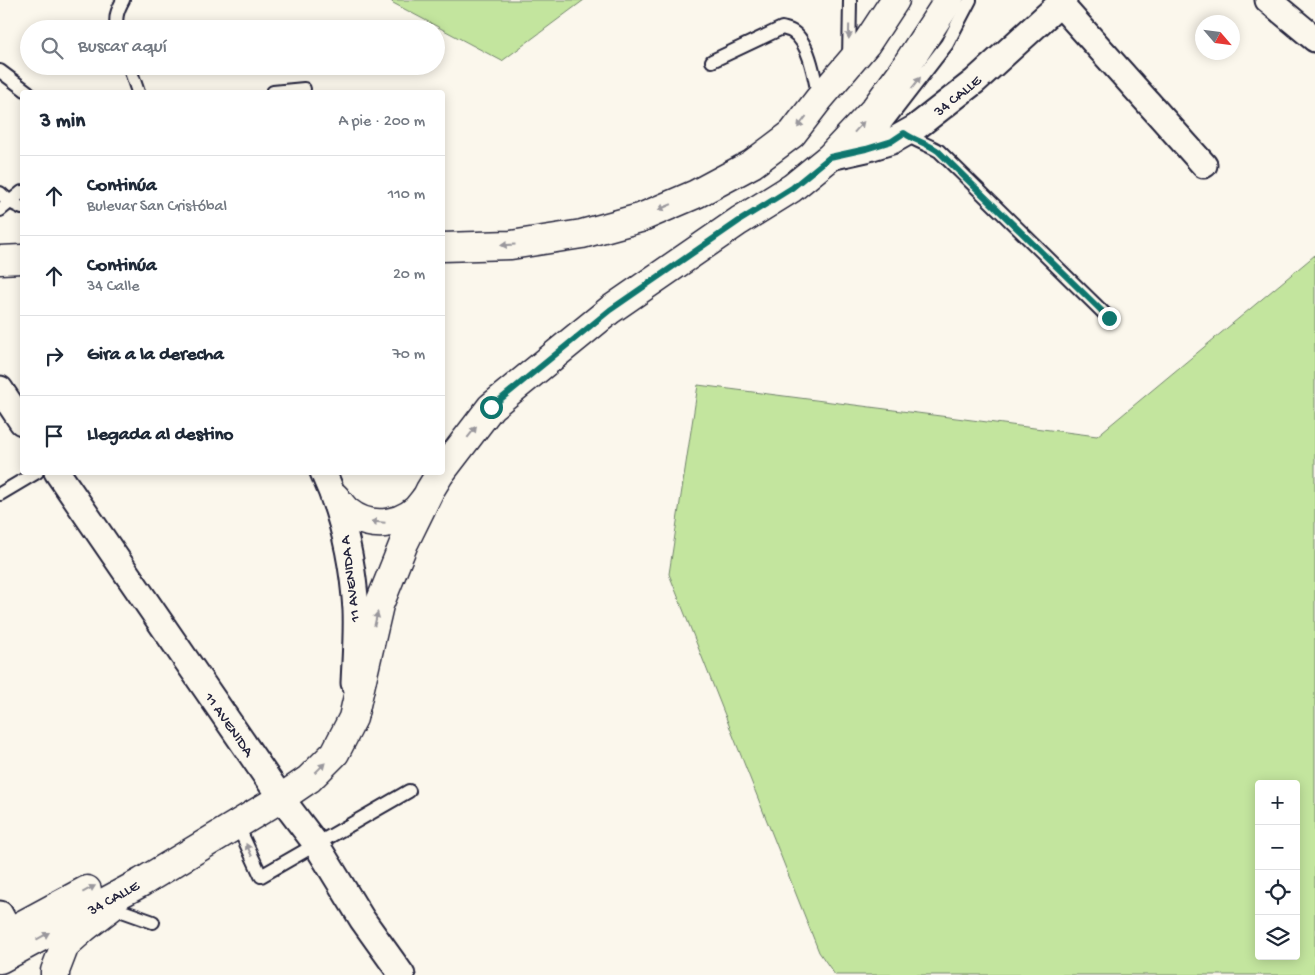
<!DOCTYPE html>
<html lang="es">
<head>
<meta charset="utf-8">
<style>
  :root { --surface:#fff; --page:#f6f6f7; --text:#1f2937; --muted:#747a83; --line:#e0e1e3 }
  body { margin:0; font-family:"Gochi Hand",sans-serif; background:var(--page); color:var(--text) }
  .controls { position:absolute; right:15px; bottom:15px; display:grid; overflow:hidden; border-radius:5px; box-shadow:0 2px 12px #0003 }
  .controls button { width:45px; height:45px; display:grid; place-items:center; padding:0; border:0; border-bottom:1px solid var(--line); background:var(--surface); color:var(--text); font:25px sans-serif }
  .compass { position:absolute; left:1195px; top:15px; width:45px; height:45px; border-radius:50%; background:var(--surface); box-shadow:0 2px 12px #0003; rotate:118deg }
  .stop { position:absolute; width:15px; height:15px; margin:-11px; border:4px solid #0f766e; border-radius:50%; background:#fff }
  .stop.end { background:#0f766e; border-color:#fff; box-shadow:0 1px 5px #0008 }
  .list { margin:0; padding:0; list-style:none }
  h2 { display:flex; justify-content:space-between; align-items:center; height:65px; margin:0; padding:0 20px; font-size:21px }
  h2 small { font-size:16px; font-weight:400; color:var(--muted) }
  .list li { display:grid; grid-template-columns:32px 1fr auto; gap:15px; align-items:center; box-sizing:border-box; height:80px; padding:0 20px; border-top:1px solid var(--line) }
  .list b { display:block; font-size:19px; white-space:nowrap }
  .list p { margin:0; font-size:16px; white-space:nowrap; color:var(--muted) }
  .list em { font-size:16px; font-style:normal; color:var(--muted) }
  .icon { flex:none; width:28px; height:28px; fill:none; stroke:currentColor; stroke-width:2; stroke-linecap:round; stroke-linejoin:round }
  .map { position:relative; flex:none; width:1315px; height:975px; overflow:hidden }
  .search { position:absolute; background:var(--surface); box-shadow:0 2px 12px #0003; left:20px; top:20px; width:425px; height:55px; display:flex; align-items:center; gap:12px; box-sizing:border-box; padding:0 18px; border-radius:28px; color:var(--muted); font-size:19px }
  .panel { position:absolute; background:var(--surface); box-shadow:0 2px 12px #0003; left:20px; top:90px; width:425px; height:385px; border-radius:5px }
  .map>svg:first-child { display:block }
  .green { fill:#c3e59e; stroke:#72846c; fill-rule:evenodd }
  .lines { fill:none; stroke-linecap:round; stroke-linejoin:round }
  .service-casing { stroke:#22223b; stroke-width:16 }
  .minor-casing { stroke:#22223b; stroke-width:29 }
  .secondary-casing { stroke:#22223b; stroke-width:31 }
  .primary-casing { stroke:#22223b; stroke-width:31 }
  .service { stroke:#fbf7ec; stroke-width:12 }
  .minor { stroke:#fbf7ec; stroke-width:25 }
  .secondary { stroke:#fbf7ec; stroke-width:28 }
  .primary { stroke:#fbf7ec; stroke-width:28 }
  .oneway { fill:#99979c }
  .route { stroke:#0f766e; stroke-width:6 }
  .labels { text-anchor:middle; stroke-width:4; stroke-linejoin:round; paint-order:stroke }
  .street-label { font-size:15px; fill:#22223b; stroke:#fbf7ec }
</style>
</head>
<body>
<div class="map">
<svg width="1315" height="975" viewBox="0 0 1315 975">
  <rect width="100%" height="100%" fill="#fbf7ec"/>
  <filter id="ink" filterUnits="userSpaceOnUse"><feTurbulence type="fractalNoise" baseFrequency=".02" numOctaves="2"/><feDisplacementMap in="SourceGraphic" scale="10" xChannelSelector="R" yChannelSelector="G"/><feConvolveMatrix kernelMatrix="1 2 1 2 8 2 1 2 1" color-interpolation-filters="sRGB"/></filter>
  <g filter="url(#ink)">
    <g class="green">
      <path d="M 390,0 L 584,0 L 502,61 L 393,3 Z"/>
      <path d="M 1315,255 L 1315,975 L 835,975 L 819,952 L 669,574 L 698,385 L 1097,436 ZM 1259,784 L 1296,784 L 1296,956 L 1259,956 Z"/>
    </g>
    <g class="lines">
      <defs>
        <g id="service">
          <path d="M 117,29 C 115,17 117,11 123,0"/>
          <path d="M 849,60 L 850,0"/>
          <path d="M 712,61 L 782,28 C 785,29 790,30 793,32 C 810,43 815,80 819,99"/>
          <path d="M 129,66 L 138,92"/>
          <path d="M 0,71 L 28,92"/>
          <path d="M 273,92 L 304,89"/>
          <path d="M 904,133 C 915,141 927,144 939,151 L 1109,318"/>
          <path d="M 869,145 L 947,44 L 970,0"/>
          <path d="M 0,193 L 10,202 L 22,208"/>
          <path d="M 0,210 L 22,192"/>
          <path d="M 0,494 L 37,472"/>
          <path d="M 237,824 L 261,876 L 409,791"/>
          <path d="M 111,907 L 153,922"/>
        </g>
        <g id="minor">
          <path d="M 1268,0 L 1315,39"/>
          <path d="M 1060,4 L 1204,165"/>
          <path d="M 830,157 L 866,149 L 892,141 L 915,128 L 975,81 L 1064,0"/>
          <path d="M 0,389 L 22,422"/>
          <path d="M 57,472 L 281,798 L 316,844 L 362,919 L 402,975"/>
          <path d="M 323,472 C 343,515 353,563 356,610 C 357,634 355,659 354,683"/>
          <path d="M 0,914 L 9,931"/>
        </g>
        <path id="secondary" d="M 55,975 L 55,971 L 65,945 L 84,928 L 111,907"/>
        <g id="primary">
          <path d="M 442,247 L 511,245 L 582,234 L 640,218 L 696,194 L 752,164 L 792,134 L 819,99 L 866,44 L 895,0"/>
          <path d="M 0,260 L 22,259"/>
          <path d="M 442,471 L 491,407 L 610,310 L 739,221 L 792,188 L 830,157 L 874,110 L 902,72 L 949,0"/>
          <path d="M 335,497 C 339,502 343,508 348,512 C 371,531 408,525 424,500"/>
          <path d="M 0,937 L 87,890"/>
          <path d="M 0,959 L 142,882 L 281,798 L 309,779 L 335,753 L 353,718 L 379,605 L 404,543 L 430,490 L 441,472"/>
        </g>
      </defs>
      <use href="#service" class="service-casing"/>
      <use href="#minor" class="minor-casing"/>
      <use href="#secondary" class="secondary-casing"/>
      <use href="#primary" class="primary-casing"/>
      <use href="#service" class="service"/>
      <use href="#minor" class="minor"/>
      <use href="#secondary" class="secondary"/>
      <use href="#primary" class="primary"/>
    </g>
    <defs><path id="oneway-solid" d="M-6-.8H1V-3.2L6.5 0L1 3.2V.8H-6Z" transform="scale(1.25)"/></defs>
    <g class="oneway">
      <use href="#oneway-solid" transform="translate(849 32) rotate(91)"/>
      <use href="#oneway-solid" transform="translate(916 83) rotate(-52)"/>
      <use href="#oneway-solid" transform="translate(802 122) rotate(127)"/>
      <use href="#oneway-solid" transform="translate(859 127) rotate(-48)"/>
      <use href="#oneway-solid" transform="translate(665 207) rotate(157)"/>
      <use href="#oneway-solid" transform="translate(508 245) rotate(176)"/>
      <use href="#oneway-solid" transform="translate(472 432) rotate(-52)"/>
      <use href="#oneway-solid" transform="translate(378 522) rotate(-175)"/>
      <use href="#oneway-solid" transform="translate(376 619) rotate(-77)"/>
      <use href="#oneway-solid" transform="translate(320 768) rotate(-45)"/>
      <use href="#oneway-solid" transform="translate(249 850) rotate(-115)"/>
      <use href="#oneway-solid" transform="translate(89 889) rotate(-28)"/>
      <use href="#oneway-solid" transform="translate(43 936) rotate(-29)"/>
    </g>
  </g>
  <g class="lines" filter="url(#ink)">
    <path class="route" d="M 491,407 L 610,310 L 739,221 L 792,188 L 830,157 L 866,149 L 892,141 L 904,133 C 915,141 927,143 938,151 L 1109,318"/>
  </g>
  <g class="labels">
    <g class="street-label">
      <text transform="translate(957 95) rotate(-39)" y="5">34 CALLE</text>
      <text transform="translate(349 579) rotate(-97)" y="5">11 AVENIDA A</text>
      <text transform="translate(230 724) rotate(55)" y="5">11 AVENIDA</text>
      <text transform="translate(113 897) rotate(-29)" y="5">34 CALLE</text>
    </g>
  </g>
</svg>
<div class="controls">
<button>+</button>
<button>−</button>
<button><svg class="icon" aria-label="locate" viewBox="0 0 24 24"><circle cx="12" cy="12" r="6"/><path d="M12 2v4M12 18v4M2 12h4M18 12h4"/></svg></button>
<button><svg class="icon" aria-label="layers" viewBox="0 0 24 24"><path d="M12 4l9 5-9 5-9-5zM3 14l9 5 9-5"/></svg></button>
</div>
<svg class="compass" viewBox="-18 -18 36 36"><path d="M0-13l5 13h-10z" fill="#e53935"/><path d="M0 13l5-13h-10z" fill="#747a83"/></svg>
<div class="stop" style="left:491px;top:407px"></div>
<div class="stop end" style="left:1109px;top:318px"></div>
<div class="search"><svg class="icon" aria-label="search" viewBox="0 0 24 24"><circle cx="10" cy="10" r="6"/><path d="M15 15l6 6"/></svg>Buscar aquí</div>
<section class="panel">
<h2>3 min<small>A pie · 200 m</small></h2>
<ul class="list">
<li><svg class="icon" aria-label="ahead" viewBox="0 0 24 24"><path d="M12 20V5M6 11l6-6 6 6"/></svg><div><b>Continúa</b><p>Bulevar San Cristóbal</p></div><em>110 m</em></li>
<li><svg class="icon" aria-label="ahead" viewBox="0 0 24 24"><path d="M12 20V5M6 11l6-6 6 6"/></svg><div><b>Continúa</b><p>34 Calle</p></div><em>20 m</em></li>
<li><svg class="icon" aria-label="right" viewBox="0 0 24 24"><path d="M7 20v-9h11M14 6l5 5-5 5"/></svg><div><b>Gira a la derecha</b></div><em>70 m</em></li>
<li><svg class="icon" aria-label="arrive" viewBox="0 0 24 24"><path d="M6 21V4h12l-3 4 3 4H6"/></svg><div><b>Llegada al destino</b></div></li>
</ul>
</section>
</div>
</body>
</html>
